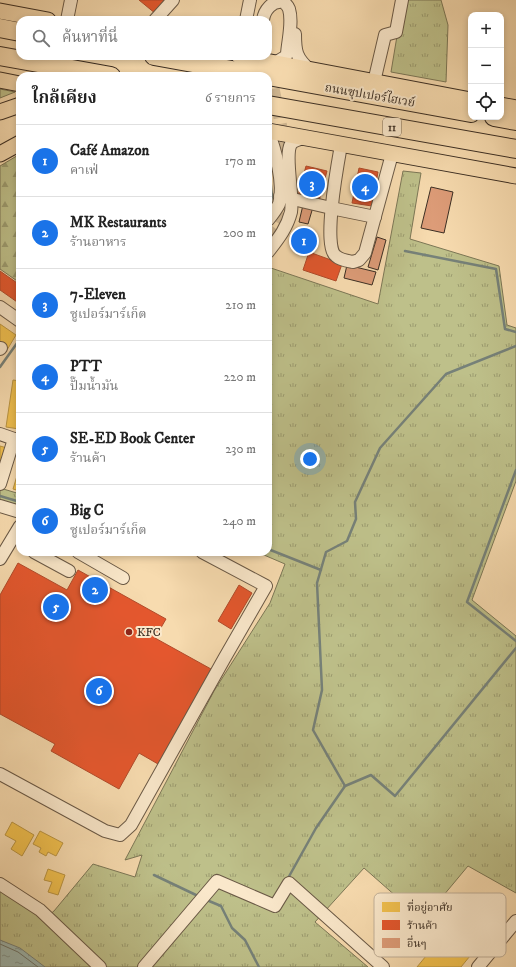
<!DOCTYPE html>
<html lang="th">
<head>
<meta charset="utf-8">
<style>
  :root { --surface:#fff; --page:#f6f6f6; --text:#222; --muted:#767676; --line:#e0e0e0; --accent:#1a73e8 }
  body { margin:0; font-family:"IM FELL DW Pica","Noto Serif Thai",serif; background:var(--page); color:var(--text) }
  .controls { position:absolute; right:12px; top:12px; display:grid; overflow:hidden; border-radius:8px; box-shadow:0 2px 6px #0003 }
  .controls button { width:36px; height:36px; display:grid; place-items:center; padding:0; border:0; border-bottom:1px solid var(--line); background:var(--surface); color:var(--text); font:20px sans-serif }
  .you { position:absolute; left:310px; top:459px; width:14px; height:14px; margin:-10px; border:3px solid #fff; border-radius:50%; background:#1a73e8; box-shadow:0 0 0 6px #1a73e833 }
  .badge { display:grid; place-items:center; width:26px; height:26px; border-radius:50%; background:var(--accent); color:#fff; font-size:13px; font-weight:700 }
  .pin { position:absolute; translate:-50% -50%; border:2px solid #fff; box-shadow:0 1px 4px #0006 }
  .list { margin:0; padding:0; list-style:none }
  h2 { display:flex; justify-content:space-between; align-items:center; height:52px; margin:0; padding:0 16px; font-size:17px }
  h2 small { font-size:13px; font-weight:400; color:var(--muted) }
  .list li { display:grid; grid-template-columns:26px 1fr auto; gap:12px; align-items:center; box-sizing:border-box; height:72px; padding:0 16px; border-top:1px solid var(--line) }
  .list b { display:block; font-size:15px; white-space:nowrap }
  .list p { margin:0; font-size:13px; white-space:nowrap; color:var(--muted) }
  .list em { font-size:13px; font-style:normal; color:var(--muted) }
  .icon { flex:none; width:22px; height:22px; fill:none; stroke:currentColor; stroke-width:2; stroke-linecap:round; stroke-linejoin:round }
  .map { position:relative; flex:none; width:516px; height:967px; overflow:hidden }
  .search { position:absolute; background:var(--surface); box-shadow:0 2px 6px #0003; left:16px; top:16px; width:256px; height:44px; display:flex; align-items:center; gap:10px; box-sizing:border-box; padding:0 14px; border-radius:12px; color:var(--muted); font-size:15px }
  .panel { position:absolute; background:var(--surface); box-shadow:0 2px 6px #0003; left:16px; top:72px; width:256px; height:484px; border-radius:12px }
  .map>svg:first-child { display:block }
  .grass { fill:url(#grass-tufts); stroke:#7c7756 }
  .forest { fill:url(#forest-firs); stroke:#7c7756 }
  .water { fill:url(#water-ripples); stroke:#768179 }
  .homes { fill:#f2c14e; stroke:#bb9541 }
  .shops { fill:#e4572e; stroke:#b14b2b }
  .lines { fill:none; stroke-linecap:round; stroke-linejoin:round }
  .shore { stroke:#6c746a; stroke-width:1 }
  .stream { stroke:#768179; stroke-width:2.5 }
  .building { fill:#dd9c78; stroke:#3b2e23 }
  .minor-tunnel { stroke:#d1b893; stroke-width:12; stroke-dasharray:12 6; stroke-linecap:butt }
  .minor-casing { stroke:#6a5946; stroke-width:14 }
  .major-casing { stroke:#3b2e23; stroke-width:17 }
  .highway-casing { stroke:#3b2e23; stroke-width:20 }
  .minor { stroke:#fae8cb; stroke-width:12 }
  .major { stroke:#f7dbaf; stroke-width:15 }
  .highway { stroke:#f7dbaf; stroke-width:18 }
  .poi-dot { fill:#8f2418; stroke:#fae8cb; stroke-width:1.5 }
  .labels { text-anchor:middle; stroke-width:4; stroke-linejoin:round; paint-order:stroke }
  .shield { fill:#fae8cb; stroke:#746655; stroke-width:1 }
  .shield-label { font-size:11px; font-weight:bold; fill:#3b2e23 }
  .street-label { font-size:12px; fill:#3b2e23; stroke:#fae8cb }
  .poi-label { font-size:12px; fill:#3b2e23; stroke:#fae8cb; text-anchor:start }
  .key { fill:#fae8cb; stroke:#c1b099; stroke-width:1 }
  .key-label { font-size:11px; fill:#3b2e23 }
</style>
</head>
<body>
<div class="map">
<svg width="516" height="967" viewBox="0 0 516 967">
  <defs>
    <pattern id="grass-tufts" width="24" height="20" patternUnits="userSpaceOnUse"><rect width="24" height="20" fill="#bec08a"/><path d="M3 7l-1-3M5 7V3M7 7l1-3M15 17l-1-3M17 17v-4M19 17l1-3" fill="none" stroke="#9c9c70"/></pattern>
    <pattern id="forest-firs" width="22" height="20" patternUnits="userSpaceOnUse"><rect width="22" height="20" fill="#bec08a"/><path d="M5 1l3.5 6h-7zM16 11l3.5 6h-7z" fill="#9c9c70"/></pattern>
    <pattern id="water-ripples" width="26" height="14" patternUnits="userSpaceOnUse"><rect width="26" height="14" fill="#9eb9b2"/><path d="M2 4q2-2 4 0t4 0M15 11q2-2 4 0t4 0" fill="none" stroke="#829790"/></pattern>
  </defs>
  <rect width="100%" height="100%" fill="#f7dbaf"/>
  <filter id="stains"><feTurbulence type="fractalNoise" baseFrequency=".005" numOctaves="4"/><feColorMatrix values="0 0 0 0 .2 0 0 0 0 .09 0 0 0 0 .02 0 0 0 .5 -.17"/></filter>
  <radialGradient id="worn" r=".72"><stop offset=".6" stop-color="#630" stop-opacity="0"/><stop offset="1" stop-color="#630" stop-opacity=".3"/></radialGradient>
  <g class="grass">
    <path d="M 403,0 L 441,0 L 448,25 L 446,82 L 391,72 Z"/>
    <path d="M 0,89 L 15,92 L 0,98 Z"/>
    <path d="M 403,171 L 421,173 L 410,239 L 499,266 L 507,325 L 516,328 L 516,481 L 472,600 L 516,636 L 516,893 L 468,866 L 423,920 L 364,868 L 315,922 L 368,967 L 0,967 L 0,888 L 43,920 L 54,911 L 93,864 L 135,877 L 142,855 L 125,860 L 214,691 L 270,603 L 285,564 L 257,552 L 268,552 L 268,267 L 378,304 Z"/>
    <path d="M 0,488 L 20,494 L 20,508 L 0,502 Z"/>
  </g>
  <path class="forest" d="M 20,154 L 20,283 L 0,269 L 0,166 Z"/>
  <path class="water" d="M 0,940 L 20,948 L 45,967 L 0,967 Z"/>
  <g class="homes">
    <path d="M 0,324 L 16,335 L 7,350 L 0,346 Z"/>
    <path d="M 13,380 L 20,381 L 20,420 L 19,429 L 6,427 Z"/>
    <path d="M 0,446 L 7,448 L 0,470 Z"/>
    <path d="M 20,466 L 20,491 L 13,489 Z"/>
    <path d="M 12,822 L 34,835 L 22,856 L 11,849 L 16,841 L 5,835 Z"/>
    <path d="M 40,831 L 63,843 L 56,856 L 48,852 L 46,856 L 39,852 L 41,848 L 33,844 Z"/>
    <path d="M 48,869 L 65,875 L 58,895 L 48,892 L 52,882 L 44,880 Z"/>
    <path d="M 444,934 L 470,956 L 461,967 L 417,967 Z"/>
  </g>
  <g class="shops">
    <path d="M 139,0 L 167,0 L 156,14 Z"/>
    <path d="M 306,166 L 327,171 L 319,201 L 298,196 Z"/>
    <path d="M 359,168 L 378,172 L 372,206 L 352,203 Z"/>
    <path d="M 306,234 L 311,243 L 302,248 L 297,238 Z"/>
    <path d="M 309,252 L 342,264 L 336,281 L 303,270 Z"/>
    <path d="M 0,271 L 20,285 L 20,304 L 0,290 Z"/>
    <path d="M 18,563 L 67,590 L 78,570 L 166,619 L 155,638 L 211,669 L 158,764 L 139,753 L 119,789 L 51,751 L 55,744 L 0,714 L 0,595 Z"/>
    <path d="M 239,585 L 252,593 L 231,629 L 218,621 Z"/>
  </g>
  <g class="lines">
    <path class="shore" d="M 0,944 L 18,952 L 38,967"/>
    <g class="stream">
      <path d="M 268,156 L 272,196 L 270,207 L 268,209"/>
      <path d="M 405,251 L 496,269 L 505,329 L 516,332"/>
      <path d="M 0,367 L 20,339"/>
      <path d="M 516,470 L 467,602 L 516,641"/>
      <path d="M 0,496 L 20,502"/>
      <path d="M 268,549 L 321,570"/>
      <path d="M 345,786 L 371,775 L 395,796 L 516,648"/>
      <path d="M 154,875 L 196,895"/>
      <path d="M 287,880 L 316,828 L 345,786 L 313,730 L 322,690 L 317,583 L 326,552 L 347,541 L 356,519 L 355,502 L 380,448 L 446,374 L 516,346"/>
      <path d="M 209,901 L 221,906 L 232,928 L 245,940 L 259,967"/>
    </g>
  </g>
  <g class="building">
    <path d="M 431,187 L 453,192 L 444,233 L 421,228 Z"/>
    <path d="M 303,205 L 313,207 L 308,224 L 299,222 Z"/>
    <path d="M 377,237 L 386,240 L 378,270 L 368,267 Z"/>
    <path d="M 347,265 L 376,272 L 372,285 L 344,278 Z"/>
  </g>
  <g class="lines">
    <g class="minor-tunnel">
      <path d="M 270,71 L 284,140 L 286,159"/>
      <path d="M 268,238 C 278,226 287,215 288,199"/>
    </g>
    <defs>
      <g id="minor">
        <path d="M 67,20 L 71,0"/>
        <path d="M 155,20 L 173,0"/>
        <path d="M 246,20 L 250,0"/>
        <path d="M 263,20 C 264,11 272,0 283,2 C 286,4 288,6 289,9 C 293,22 288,40 287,54 L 285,57 L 275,63"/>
        <path d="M 295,34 C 295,51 296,58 310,70"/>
        <path d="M 374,82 L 385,35 L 396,32 L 402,0"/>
        <path d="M 268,131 C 275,149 285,185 279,204 C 276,210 272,215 268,220"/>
        <path d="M 341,145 C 338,162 322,247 336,256 C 340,260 348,261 353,262 L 359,260 L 365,253 L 392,154"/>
        <path d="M 280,196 L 331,208 L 375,217"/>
        <path d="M 268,252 C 278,239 287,228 291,212 C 294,195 284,155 291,144 C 294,140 301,139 305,138"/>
        <path d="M 0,307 L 20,321"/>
        <path d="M 0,349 L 1,348"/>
        <path d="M 0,434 L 20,441"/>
        <path d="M 0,484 L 14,439"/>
        <path d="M 0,506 L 20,512"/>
        <path d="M 34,552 L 69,571"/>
        <path d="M 78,552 L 123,578"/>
        <path d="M 0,559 L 20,526"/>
        <path d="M 0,774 L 105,831 L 120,835 L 131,825 L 224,659 L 266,586 L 202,552"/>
        <path d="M 0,884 L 40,910 L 100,967"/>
        <path d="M 144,967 L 217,881 L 275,906 L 289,883 L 383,967"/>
        <path d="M 478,967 L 516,921"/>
      </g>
      <g id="major">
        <path d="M 0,11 L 48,20"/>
        <path d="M 239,56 L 471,100"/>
        <path d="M 0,80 L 20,84"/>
        <path d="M 501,105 L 516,108"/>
        <path d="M 0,112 L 20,105"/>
        <path d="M 268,131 L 516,176"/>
        <path d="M 0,154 L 20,143"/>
      </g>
      <g id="highway">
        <path d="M 0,28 L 20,32"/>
        <path d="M 0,56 L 111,76"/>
        <path d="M 154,56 L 265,76"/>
        <path d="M 268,76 L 471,113"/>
        <path d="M 268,105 L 516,149"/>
        <path d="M 494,117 L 516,121"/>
      </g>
    </defs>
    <use href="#minor" class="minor-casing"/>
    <use href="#major" class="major-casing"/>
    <use href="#highway" class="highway-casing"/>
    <use href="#minor" class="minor"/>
    <use href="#major" class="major"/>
    <use href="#highway" class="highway"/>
  </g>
  <circle class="poi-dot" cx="129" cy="632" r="4"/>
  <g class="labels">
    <rect class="shield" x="383" y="118" width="18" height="18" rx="3"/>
    <g class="shield-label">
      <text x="392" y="131">11</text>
    </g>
    <g class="street-label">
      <text transform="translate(370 95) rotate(10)" y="4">ถนนซุปเปอร์ไฮเวย์</text>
    </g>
    <g class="poi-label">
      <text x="137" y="636">KFC</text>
    </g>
  </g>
  <rect x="374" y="893" width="132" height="64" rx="6" class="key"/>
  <rect x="382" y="902" width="18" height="10" fill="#f2c14e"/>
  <rect x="382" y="920" width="18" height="10" fill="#e4572e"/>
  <rect x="382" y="938" width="18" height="10" fill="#dd9c78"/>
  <g class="key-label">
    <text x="407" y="911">ที่อยู่อาศัย</text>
    <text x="407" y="929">ร้านค้า</text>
    <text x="407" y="947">อื่นๆ</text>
  </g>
  <rect width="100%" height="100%" filter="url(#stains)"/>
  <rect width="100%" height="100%" fill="url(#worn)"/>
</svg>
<div class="controls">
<button>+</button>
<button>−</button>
<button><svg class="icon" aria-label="locate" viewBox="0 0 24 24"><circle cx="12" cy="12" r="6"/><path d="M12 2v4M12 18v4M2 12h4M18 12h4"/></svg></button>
</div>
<div class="you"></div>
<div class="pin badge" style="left:304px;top:241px">1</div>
<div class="pin badge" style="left:95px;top:590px">2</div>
<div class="pin badge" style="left:312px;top:184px">3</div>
<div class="pin badge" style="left:365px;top:187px">4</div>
<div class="pin badge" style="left:56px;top:607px">5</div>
<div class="pin badge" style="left:99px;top:691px">6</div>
<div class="search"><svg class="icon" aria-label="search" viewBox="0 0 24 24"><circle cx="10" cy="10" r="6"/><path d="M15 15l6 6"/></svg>ค้นหาที่นี่</div>
<section class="panel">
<h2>ใกล้เคียง<small>6 รายการ</small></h2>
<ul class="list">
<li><span class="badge">1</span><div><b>Café Amazon</b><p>คาเฟ่</p></div><em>170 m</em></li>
<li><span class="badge">2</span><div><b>MK Restaurants</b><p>ร้านอาหาร</p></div><em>200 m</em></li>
<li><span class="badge">3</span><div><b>7-Eleven</b><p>ซูเปอร์มาร์เก็ต</p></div><em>210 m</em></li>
<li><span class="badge">4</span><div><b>PTT</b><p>ปั๊มน้ำมัน</p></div><em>220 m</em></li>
<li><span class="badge">5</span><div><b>SE-ED Book Center</b><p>ร้านค้า</p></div><em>230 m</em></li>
<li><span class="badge">6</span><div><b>Big C</b><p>ซูเปอร์มาร์เก็ต</p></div><em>240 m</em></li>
</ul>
</section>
</div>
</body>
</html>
